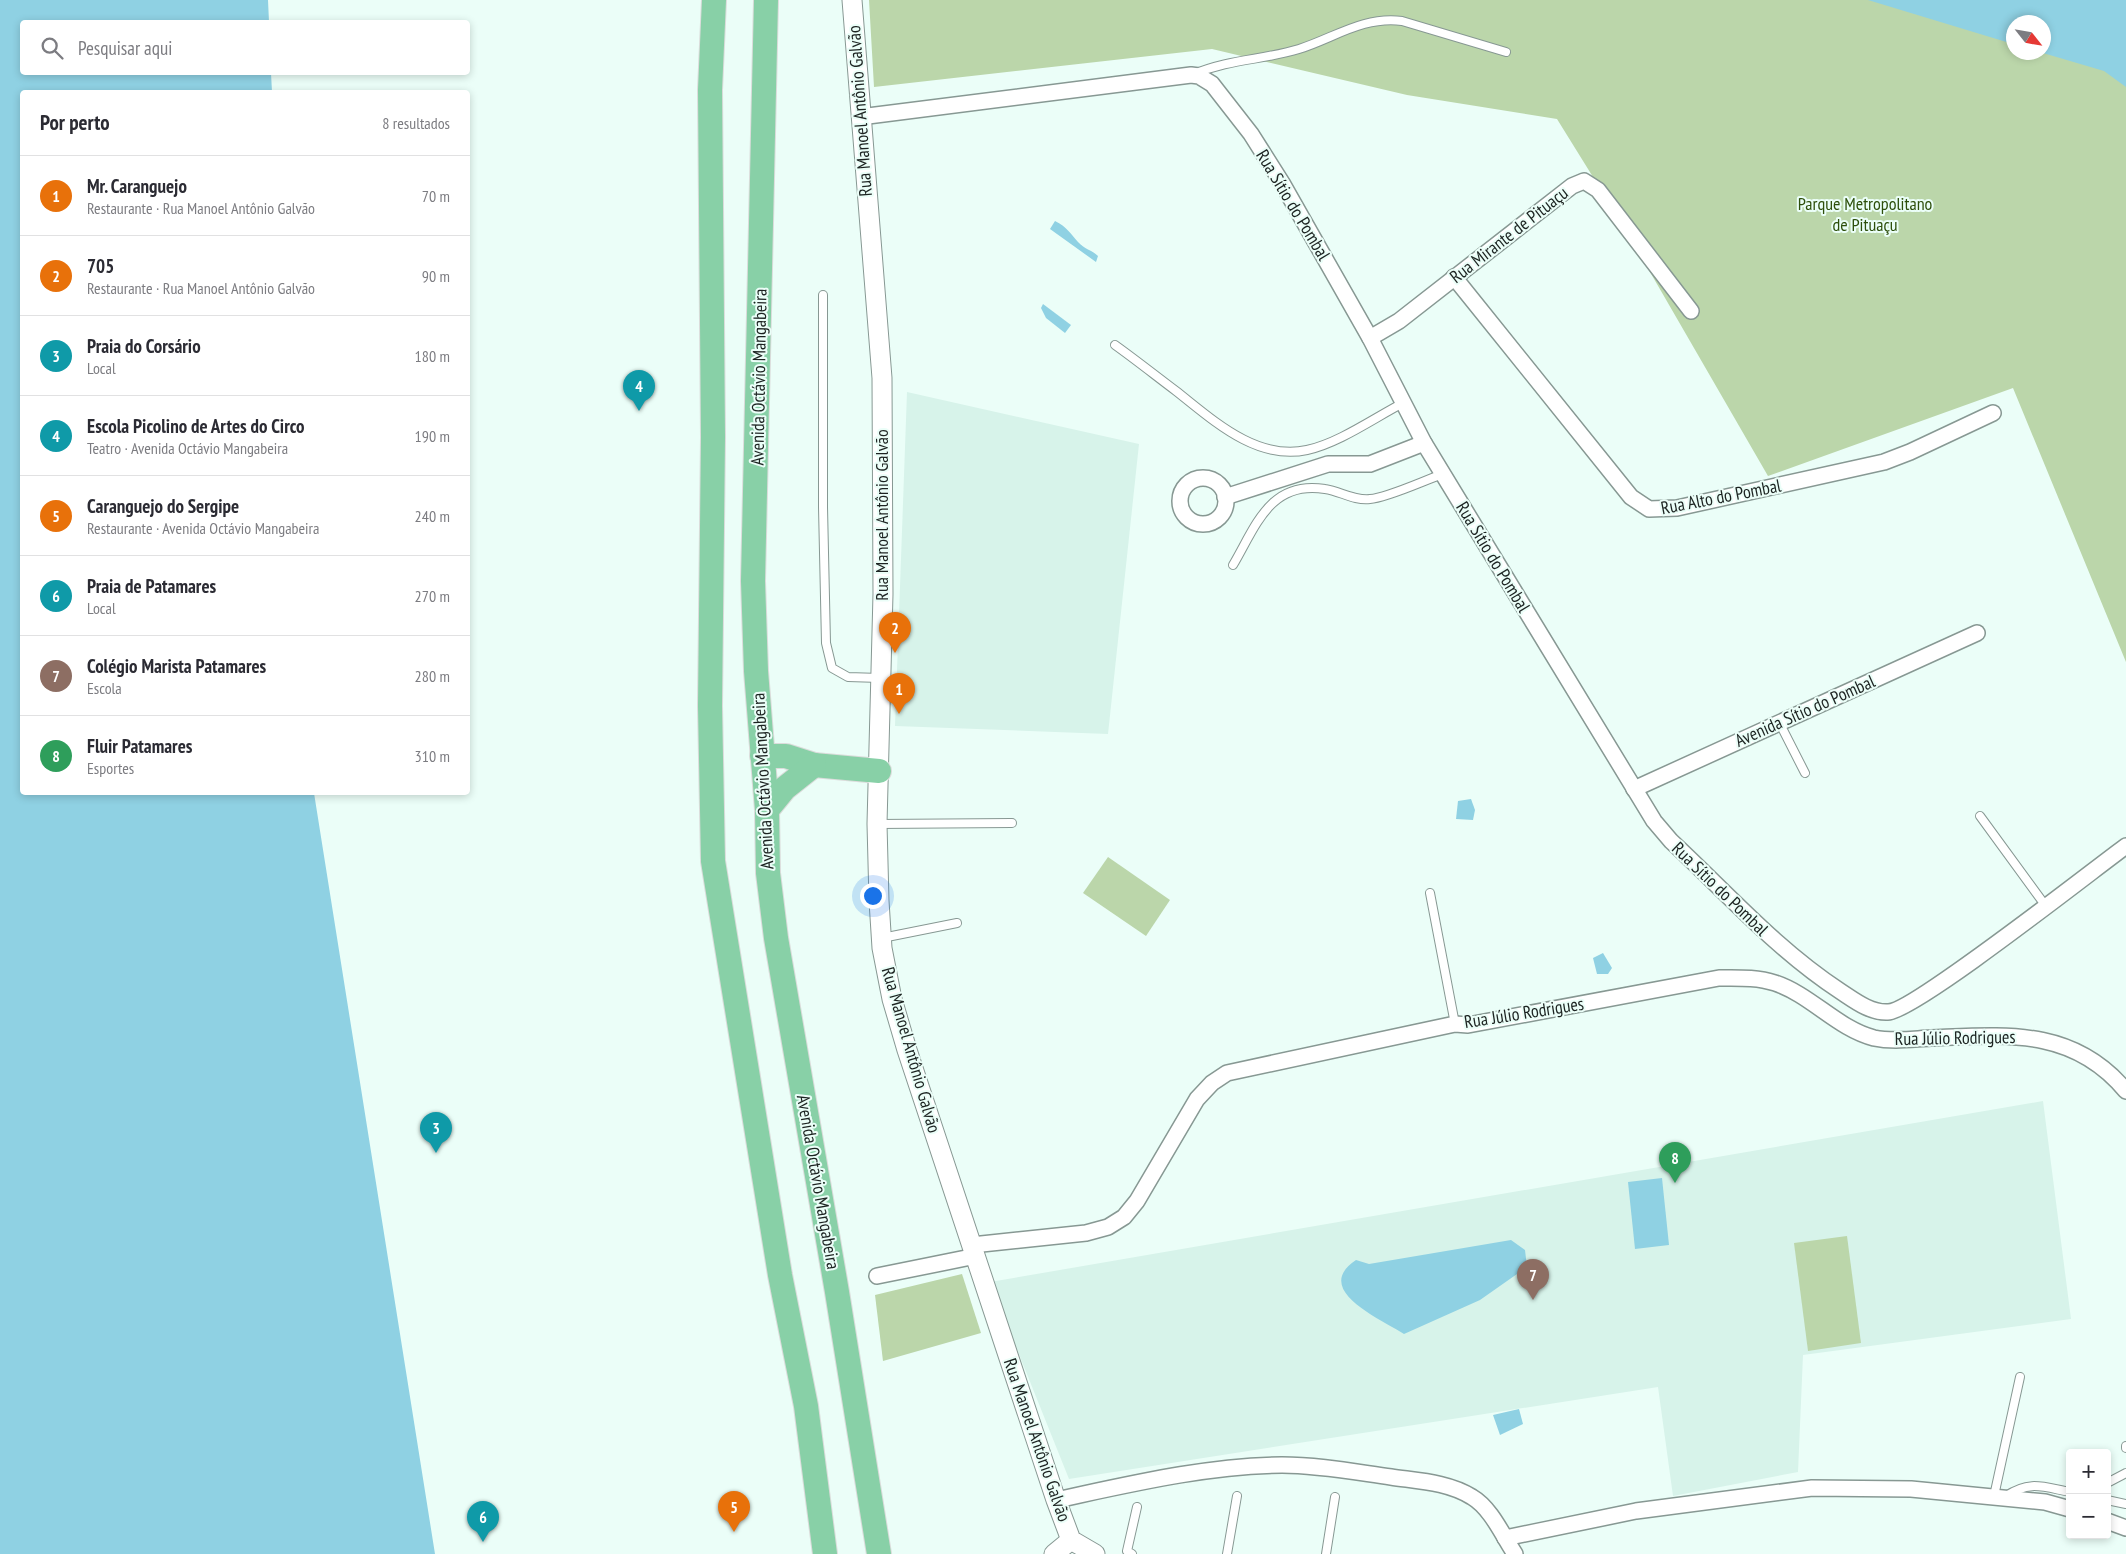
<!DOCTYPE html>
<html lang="pt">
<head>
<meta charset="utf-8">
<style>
  :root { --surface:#fff; --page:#f7f7f7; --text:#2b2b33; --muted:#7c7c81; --line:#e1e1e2; --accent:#5854cb }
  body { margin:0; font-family:"PT Sans Narrow",sans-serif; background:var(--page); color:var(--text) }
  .controls { position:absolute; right:15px; bottom:15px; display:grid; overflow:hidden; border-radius:5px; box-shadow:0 2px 8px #0003 }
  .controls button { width:45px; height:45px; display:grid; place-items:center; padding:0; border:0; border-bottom:1px solid var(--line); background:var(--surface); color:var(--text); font:25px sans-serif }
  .compass { position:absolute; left:2006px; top:15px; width:45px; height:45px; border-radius:50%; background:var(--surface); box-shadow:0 2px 8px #0003; rotate:121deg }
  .you { position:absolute; left:872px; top:895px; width:18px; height:18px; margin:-12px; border:4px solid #fff; border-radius:50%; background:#1a73e8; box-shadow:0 0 0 8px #1a73e833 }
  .badge { display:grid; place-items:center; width:32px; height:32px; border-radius:50%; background:var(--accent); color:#fff; font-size:16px; font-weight:700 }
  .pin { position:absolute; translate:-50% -41px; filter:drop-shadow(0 1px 2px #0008) }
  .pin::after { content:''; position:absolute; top:26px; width:18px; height:15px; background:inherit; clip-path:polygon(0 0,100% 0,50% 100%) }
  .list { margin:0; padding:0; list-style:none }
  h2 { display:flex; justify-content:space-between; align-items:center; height:65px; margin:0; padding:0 20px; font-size:21px }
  h2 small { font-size:16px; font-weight:400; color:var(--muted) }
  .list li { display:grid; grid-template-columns:32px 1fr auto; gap:15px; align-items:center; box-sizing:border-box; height:80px; padding:0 20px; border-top:1px solid var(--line) }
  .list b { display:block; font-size:19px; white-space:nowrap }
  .list p { margin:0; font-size:16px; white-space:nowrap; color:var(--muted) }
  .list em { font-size:16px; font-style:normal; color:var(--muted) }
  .icon { flex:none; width:28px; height:28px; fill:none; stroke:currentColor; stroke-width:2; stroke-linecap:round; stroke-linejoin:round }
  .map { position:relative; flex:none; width:2126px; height:1554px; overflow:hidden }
  .search { position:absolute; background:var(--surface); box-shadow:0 2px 8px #0003; left:20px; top:20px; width:450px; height:55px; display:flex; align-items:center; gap:12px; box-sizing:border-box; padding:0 18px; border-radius:5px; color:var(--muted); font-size:19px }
  .panel { position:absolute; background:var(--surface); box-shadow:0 2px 8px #0003; left:20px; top:90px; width:450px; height:705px; border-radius:5px }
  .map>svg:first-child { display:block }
  .built { fill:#d7f3ea }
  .green { fill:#bbd6aa; fill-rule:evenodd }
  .water { fill:#8fd1e3 }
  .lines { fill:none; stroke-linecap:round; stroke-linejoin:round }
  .service-casing { stroke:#879893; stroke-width:10 }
  .minor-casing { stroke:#879893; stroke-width:18 }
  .tertiary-casing { stroke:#879893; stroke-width:21 }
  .primary-casing { stroke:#dbdcdb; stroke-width:26 }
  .service { stroke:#fff; stroke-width:8 }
  .minor { stroke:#fff; stroke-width:15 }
  .tertiary { stroke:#fff; stroke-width:19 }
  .primary { stroke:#88d0a7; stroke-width:24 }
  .labels { text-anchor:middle; stroke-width:4; stroke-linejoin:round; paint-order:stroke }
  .street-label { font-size:18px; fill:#1c2321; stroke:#ebfef8 }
  .park-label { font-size:18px; fill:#2d4f0b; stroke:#ebfef8 }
</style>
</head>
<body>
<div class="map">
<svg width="2126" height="1554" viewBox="0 0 2126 1554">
  <rect width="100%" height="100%" fill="#ebfef8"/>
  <g class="built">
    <path d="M 907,392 L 1139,444 L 1108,734 L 895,726 Z"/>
    <path d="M 2043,1101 L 2071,1319 L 1803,1355 L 1798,1472 L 1673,1496 L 1658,1387 L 1069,1479 L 990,1282 Z"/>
  </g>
  <g class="green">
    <path d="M 869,0 L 2126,0 L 2126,662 L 2013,388 L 1768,476 L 1624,227 L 1557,119 L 1407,95 L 1212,49 L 874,87 ZM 2014,22 L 2044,22 L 2044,52 L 2014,52 Z"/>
    <path d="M 1108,857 L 1170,900 L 1146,936 L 1083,893 Z"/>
    <path d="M 1847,1236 L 1861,1343 L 1808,1351 L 1794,1243 Z"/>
    <path d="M 962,1274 L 981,1333 L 883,1361 L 875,1295 Z"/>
  </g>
  <g class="water">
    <path d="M 0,0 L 268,0 L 269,22 L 22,22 L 22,72 L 271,73 L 272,92 L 22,92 L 22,792 L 314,793 L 435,1554 L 0,1554 Z"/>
    <path d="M 1868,0 L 2126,0 L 2126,87 L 2104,71 L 2043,53 L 2044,22 L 2014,22 L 2013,44 Z"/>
    <path d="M 1055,221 C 1067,227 1070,233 1078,242 C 1084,249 1092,250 1098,256 L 1096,262 L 1050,229 Z"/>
    <path d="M 1043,304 L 1071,325 L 1065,333 L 1046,318 L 1041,308 Z"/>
    <path d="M 1471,799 L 1475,810 L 1473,820 L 1456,819 L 1458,801 Z"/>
    <path d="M 1603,953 L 1612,968 L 1608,974 L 1597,974 L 1593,958 Z"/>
    <path d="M 1662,1178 L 1669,1245 L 1635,1249 L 1628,1182 Z"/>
    <path d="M 1511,1240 L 1525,1250 L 1527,1267 L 1480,1300 L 1404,1334 C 1381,1319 1311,1290 1356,1260 L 1369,1264 Z"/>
    <path d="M 1519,1409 L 1523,1424 L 1500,1435 L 1493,1415 Z"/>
  </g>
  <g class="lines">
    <defs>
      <g id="service">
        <path d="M 1194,74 C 1230,59 1263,60 1299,49 C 1334,38 1363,16 1402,21 L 1506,52"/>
        <path d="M 823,295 L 823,507 L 826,643 L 832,668 L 848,677 L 880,678"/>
        <path d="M 1115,345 C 1136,360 1156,376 1176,391 C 1213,420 1256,461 1307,450 C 1339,443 1374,418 1403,403"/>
        <path d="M 1233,565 C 1256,526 1270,480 1325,489 C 1340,491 1354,501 1370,499 C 1387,498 1425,480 1443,474"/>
        <path d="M 1779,722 L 1805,773"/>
        <path d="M 1980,816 L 2045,905"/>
        <path d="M 877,824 L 1012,823"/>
        <path d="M 1430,893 L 1455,1024"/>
        <path d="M 882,938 L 957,923"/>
        <path d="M 2126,1446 L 2126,1448"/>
        <path d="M 2107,1483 L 2126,1473"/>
        <path d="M 1994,1496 L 2020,1377"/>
        <path d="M 2006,1496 C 2030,1480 2043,1487 2070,1492"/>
        <path d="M 2107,1500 L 2126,1504"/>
        <path d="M 1132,1554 L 1127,1551 L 1137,1507"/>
        <path d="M 1227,1554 L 1237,1496"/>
        <path d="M 1326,1554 L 1335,1497"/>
      </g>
      <g id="minor">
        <path d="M 860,117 L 1191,75 L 1199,76 L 1212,84 L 1251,134 L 1282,183 L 1370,338 L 1424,443 L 1654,821 L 1671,841 C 1727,893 1776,949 1840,991 C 1854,1000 1870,1013 1888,1012 C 1913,1012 2093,870 2126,846"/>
        <path d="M 1454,277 L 1631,497 L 1649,509 L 1677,508 L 1884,462 L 1910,452 L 1993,413"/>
        <path d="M 1370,338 L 1399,321 L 1572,186 L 1584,181 L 1598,190 L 1691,311"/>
        <circle cx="1203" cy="501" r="23"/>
        <path d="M 1225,497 L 1328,464 L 1370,464 L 1424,443"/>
        <path d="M 1634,789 L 1977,633"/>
        <path d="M 972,1245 L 1086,1233 L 1108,1227 L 1124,1217 L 1137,1201 L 1197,1099 L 1212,1083 L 1227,1073 L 1455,1024 L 1468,1025 L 1719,978 C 1738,978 1757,977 1775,983 C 1811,995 1838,1029 1874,1038 C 1893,1042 1912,1039 1931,1038 C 2005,1035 2073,1027 2126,1091"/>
        <path d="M 877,1276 L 976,1256"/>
        <path d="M 1056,1500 C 1131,1484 1205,1466 1282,1465 C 1318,1465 1355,1472 1391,1477 C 1418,1481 1448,1482 1472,1497 C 1491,1508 1503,1536 1515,1554"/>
        <path d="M 2107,1521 L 2126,1528"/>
        <path d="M 1505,1538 L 1636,1511 L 1812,1488 L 1911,1489 L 2045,1502 L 2070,1509"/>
      </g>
      <g id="tertiary">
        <path d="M 852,0 L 882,378 L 883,594 L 877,824 L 879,901 L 882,948 L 892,999 L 907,1050 L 1056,1500 L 1071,1540 L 1095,1554"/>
        <path d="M 1054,1554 L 1071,1540"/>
      </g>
      <g id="primary">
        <path d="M 714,0 L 710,90 L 713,437 L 710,706 L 713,861 L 780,1275 L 806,1406 L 825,1554"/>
        <path d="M 766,0 L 753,581 L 756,671 L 767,810 L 768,873 L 776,938 L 837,1292 L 879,1554"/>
        <path d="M 762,756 L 786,756 L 814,765 L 879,771"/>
        <path d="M 767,810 L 785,788 L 814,765"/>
      </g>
    </defs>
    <use href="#service" class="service-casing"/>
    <use href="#minor" class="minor-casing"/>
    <use href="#tertiary" class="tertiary-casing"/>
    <use href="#primary" class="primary-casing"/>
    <use href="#service" class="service"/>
    <use href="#minor" class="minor"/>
    <use href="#tertiary" class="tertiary"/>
    <use href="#primary" class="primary"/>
  </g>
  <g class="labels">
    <g class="street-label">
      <text transform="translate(860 111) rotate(-94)" y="6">Rua Manoel Antônio Galvão</text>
      <text transform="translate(1293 205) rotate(59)" y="6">Rua Sítio do Pombal</text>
      <text transform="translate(1509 235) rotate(-38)" y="6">Rua Mirante de Pituaçu</text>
      <text transform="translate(759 377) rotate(-89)" y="6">Avenida Octávio Mangabeira</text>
      <text transform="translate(1721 497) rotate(-11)" y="6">Rua Alto do Pombal</text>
      <text transform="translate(882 515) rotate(-90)" y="6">Rua Manoel Antônio Galvão</text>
      <text transform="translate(1493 557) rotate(59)" y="6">Rua Sítio do Pombal</text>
      <text transform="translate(1805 711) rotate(-24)" y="6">Avenida Sítio do Pombal</text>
      <text transform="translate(763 781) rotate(-93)" y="6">Avenida Octávio Mangabeira</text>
      <text transform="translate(1720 889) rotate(44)" y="6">Rua Sítio do Pombal</text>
      <text transform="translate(1524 1013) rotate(-9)" y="6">Rua Júlio Rodrigues</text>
      <text transform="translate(1955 1038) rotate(-1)" y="6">Rua Júlio Rodrigues</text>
      <text transform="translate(911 1050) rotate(74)" y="6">Rua Manoel Antônio Galvão</text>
      <text transform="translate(818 1182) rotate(80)" y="6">Avenida Octávio Mangabeira</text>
      <text transform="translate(1037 1440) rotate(71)" y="6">Rua Manoel Antônio Galvão</text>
    </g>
    <g class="park-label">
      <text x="1865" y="210">Parque Metropolitano<tspan x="1865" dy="21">de Pituaçu</tspan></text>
    </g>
  </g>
</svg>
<div class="controls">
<button>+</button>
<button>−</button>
</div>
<svg class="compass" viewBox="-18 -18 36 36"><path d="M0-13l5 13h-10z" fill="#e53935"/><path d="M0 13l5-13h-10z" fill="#7c7c81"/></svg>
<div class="you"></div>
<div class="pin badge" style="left:899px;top:714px;background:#e8710a">1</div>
<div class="pin badge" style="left:895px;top:653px;background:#e8710a">2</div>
<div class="pin badge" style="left:436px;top:1153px;background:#0f9aa8">3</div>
<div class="pin badge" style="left:639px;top:411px;background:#0f9aa8">4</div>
<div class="pin badge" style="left:734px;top:1532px;background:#e8710a">5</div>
<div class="pin badge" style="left:483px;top:1542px;background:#0f9aa8">6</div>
<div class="pin badge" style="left:1533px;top:1300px;background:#8d6e63">7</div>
<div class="pin badge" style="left:1675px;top:1183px;background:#2e9e5b">8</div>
<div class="search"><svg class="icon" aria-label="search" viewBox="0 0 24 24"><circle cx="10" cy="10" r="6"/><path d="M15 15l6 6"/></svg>Pesquisar aqui</div>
<section class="panel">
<h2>Por perto<small>8 resultados</small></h2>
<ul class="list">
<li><span class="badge" style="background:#e8710a">1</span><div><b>Mr. Caranguejo</b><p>Restaurante · Rua Manoel Antônio Galvão</p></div><em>70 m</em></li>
<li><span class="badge" style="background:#e8710a">2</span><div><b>705</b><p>Restaurante · Rua Manoel Antônio Galvão</p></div><em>90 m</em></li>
<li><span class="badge" style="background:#0f9aa8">3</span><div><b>Praia do Corsário</b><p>Local</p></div><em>180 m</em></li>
<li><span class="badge" style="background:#0f9aa8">4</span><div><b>Escola Picolino de Artes do Circo</b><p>Teatro · Avenida Octávio Mangabeira</p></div><em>190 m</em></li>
<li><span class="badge" style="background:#e8710a">5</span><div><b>Caranguejo do Sergipe</b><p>Restaurante · Avenida Octávio Mangabeira</p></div><em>240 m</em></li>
<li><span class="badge" style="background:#0f9aa8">6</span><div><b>Praia de Patamares</b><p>Local</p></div><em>270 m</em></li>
<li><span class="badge" style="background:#8d6e63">7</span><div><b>Colégio Marista Patamares</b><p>Escola</p></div><em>280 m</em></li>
<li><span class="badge" style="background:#2e9e5b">8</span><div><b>Fluir Patamares</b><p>Esportes</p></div><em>310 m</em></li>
</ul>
</section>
</div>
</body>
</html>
